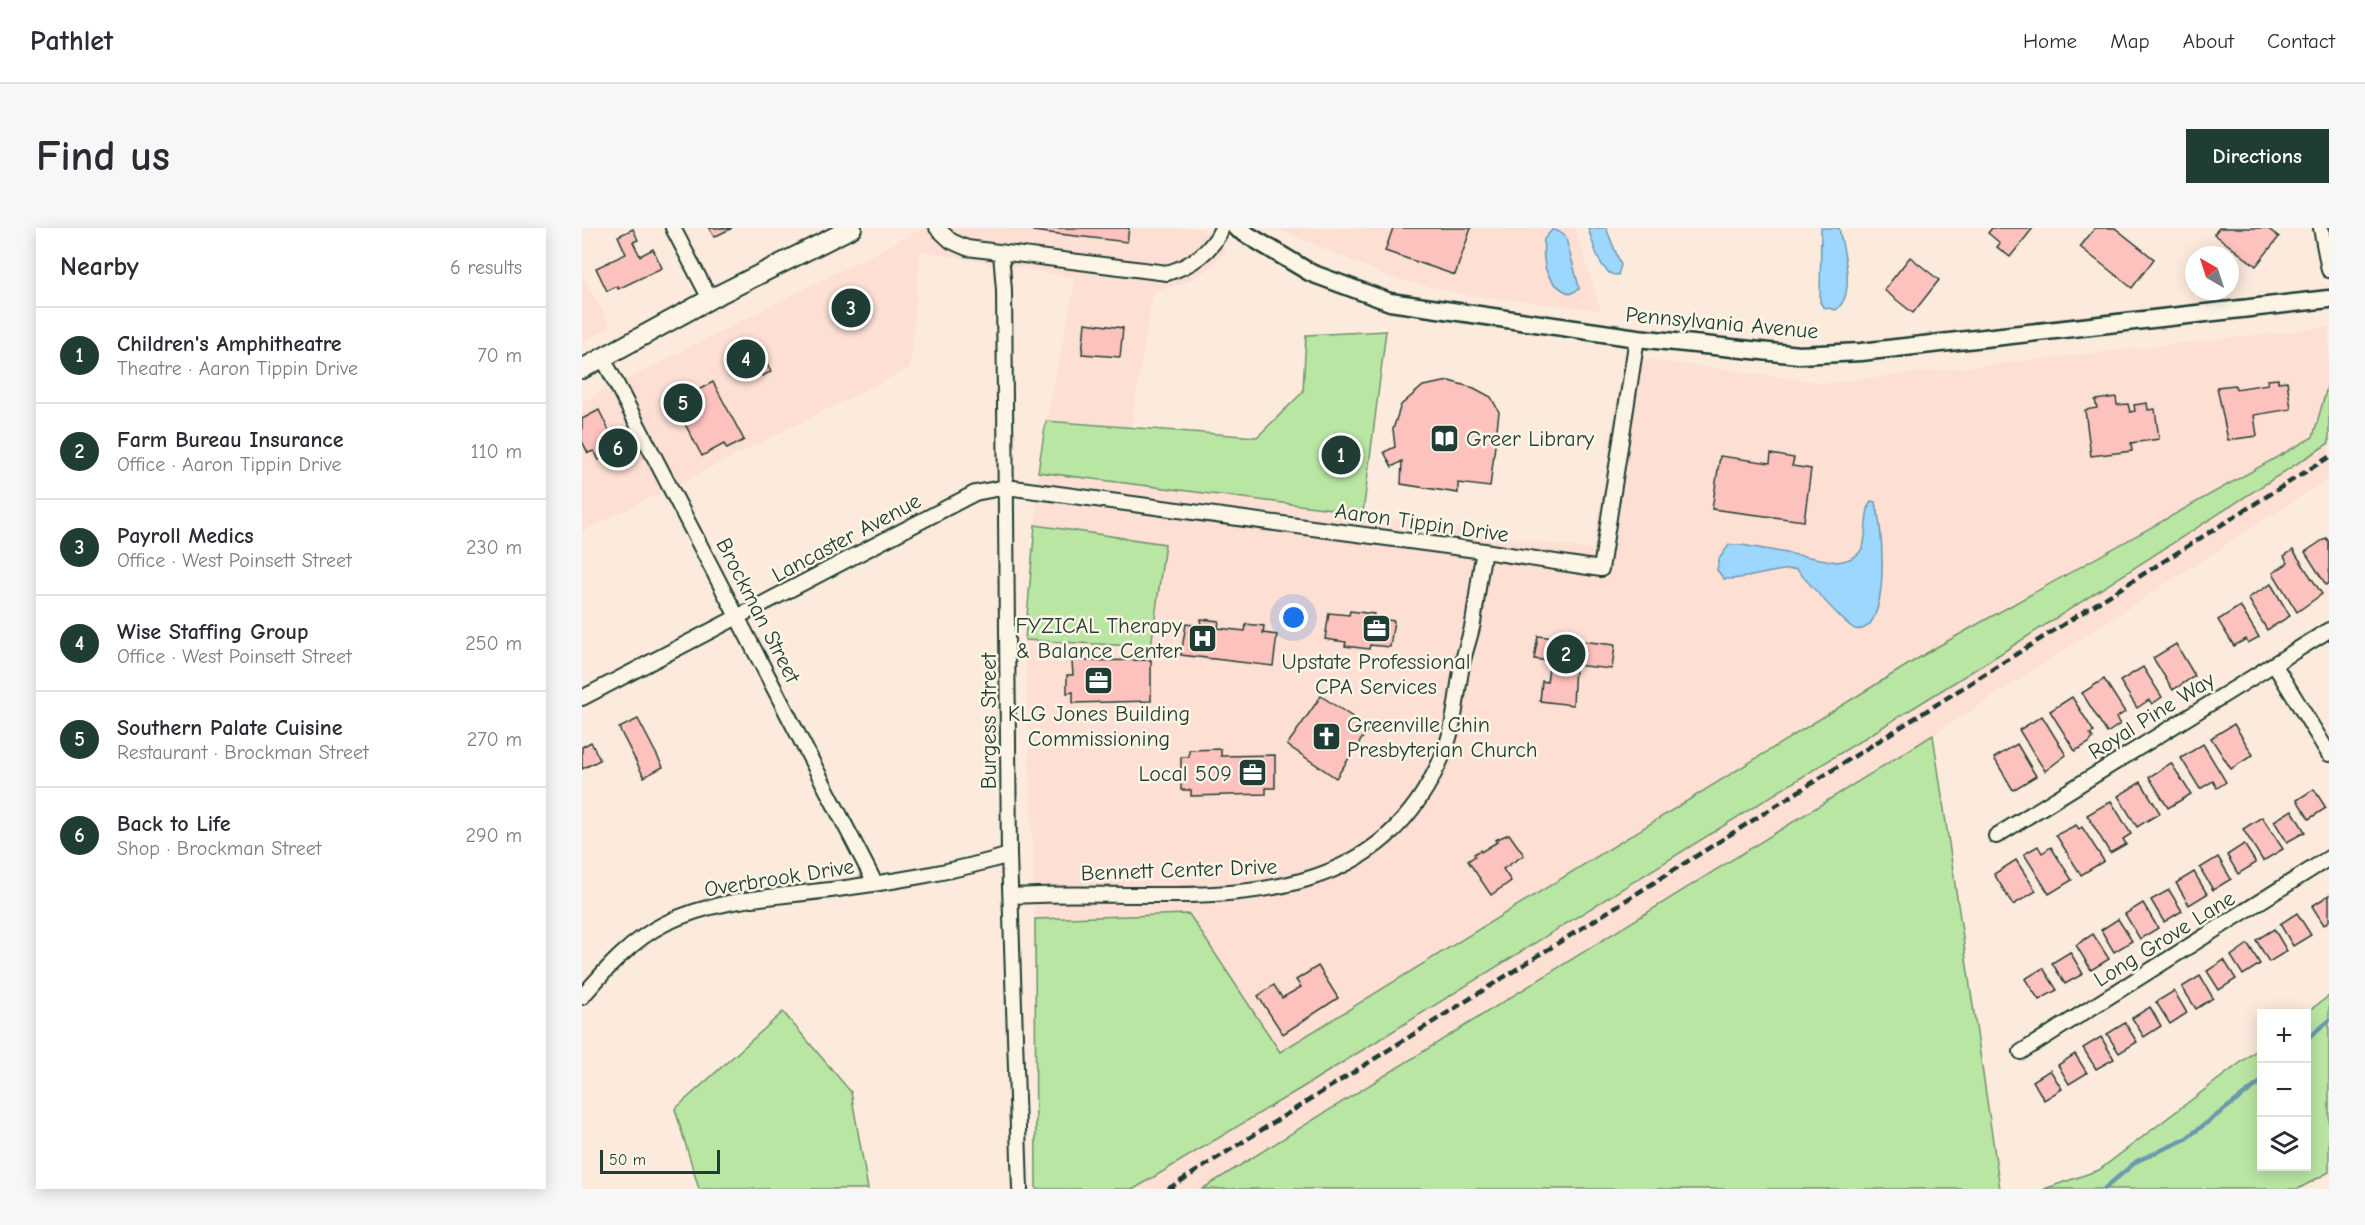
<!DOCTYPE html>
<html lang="en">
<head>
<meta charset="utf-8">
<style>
  :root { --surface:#fff; --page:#f7f7f7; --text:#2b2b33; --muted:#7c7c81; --line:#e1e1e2; --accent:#1f3d34 }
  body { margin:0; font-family:"Comic Neue",sans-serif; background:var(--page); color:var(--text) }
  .controls { position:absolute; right:18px; bottom:18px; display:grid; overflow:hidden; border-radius:0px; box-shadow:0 3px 15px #0003 }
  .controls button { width:54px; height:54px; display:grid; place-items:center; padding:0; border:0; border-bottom:2px solid var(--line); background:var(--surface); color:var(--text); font:30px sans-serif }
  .compass { position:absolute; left:1603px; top:18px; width:54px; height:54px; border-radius:50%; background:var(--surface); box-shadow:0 3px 15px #0003; rotate:321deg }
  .scale { position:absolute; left:18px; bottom:15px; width:120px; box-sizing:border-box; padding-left:6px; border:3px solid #1f3d34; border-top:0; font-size:16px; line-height:21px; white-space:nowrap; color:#1f3d34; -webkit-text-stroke:4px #fcf5e5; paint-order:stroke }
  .you { position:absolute; left:712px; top:390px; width:21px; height:21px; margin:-15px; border:4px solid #fff; border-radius:50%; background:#1a73e8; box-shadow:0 0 0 9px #1a73e833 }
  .badge { display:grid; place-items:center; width:39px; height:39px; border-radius:50%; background:var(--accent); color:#fff; font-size:20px; font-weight:700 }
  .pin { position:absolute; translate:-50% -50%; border:3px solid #fff; box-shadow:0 2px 6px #0006 }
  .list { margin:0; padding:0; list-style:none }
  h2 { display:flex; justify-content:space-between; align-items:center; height:78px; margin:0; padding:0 24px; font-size:26px }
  h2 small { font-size:20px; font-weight:400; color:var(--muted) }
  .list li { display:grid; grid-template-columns:39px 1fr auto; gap:18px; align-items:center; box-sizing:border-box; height:96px; padding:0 24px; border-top:2px solid var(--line) }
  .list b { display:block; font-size:22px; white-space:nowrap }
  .list p { margin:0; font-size:20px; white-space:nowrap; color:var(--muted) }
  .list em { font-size:20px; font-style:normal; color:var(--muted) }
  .icon { flex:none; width:33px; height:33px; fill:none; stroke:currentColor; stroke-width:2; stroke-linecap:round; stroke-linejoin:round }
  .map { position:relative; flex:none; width:1747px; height:961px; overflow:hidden; border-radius:0px }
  header { display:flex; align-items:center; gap:36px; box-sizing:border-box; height:84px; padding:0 30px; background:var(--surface); border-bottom:2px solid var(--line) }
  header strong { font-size:28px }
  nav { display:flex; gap:33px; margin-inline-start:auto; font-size:21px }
  .intro { display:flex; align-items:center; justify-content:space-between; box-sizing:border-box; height:144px; padding:0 36px }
  h1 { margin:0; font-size:42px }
  .button { padding:15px 27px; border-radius:0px; background:var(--accent); color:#fff; font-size:21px; font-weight:700 }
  main { display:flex; gap:36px; padding:0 36px }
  aside { flex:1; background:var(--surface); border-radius:0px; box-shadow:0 3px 15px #0003 }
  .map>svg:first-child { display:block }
  .built { fill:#fddfd4 }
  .green { fill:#bae6a3; stroke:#6c926c; stroke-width:1.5 }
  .water { fill:#9ed7fe; stroke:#6b99ad; stroke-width:1.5 }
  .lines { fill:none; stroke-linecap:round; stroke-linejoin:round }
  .stream { stroke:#6b99ad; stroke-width:4.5 }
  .building { fill:#fec2be; stroke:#1f3d34; stroke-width:1.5 }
  .minor-casing { stroke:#1f3d34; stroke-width:18 }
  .tertiary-casing { stroke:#1f3d34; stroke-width:21 }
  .secondary-casing { stroke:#1f3d34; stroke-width:22 }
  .minor { stroke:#fcf5e5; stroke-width:14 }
  .tertiary { stroke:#fcf5e5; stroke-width:16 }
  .secondary { stroke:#fcf5e5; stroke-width:18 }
  .rail { stroke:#1f3d34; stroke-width:4.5; stroke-dasharray:9 4.5; stroke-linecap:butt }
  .labels { text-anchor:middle; stroke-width:5; stroke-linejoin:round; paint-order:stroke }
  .street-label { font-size:22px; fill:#1f3d34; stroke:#fcf5e5 }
  .poi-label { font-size:22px; fill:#1f3d34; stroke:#fcf5e5; text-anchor:start }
</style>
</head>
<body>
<header>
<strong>Pathlet</strong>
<nav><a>Home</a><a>Map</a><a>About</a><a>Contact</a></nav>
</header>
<div class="intro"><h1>Find us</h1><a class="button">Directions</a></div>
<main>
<aside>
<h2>Nearby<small>6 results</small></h2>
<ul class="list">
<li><span class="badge">1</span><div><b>Children's Amphitheatre</b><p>Theatre · Aaron Tippin Drive</p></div><em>70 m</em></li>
<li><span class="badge">2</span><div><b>Farm Bureau Insurance</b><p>Office · Aaron Tippin Drive</p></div><em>110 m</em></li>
<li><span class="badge">3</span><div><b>Payroll Medics</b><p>Office · West Poinsett Street</p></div><em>230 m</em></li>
<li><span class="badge">4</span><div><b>Wise Staffing Group</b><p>Office · West Poinsett Street</p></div><em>250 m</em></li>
<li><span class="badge">5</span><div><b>Southern Palate Cuisine</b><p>Restaurant · Brockman Street</p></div><em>270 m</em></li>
<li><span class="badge">6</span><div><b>Back to Life</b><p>Shop · Brockman Street</p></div><em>290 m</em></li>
</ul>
</aside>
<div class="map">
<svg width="1747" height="961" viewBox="0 0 1747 961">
  <rect width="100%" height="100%" fill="#fcebdd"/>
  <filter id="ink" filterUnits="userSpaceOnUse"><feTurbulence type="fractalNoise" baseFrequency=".0167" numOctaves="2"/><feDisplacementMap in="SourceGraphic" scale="12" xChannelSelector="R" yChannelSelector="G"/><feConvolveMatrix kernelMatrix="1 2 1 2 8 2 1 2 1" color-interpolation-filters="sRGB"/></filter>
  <g filter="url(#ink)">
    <g class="built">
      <path d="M 342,0 L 620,0 L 645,23 L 626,41 L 601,56 L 571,63 L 549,199 L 464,193 L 494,50 L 339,23 L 328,140 L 0,304 L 0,174 Z"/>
      <path d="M 693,0 L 993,0 L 1019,82 L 885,67 L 810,50 Z"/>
      <path d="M 0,46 L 29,99 L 0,114 Z"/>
      <path d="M 1747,99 L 1747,152 L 1731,209 L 1353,420 L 698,824 L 607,686 L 453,691 L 443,412 L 569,419 L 582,316 L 453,297 L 456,244 L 781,285 L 1011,322 L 1041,128 L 1243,155 Z"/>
      <path d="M 1747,215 L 1747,250 L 1351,507 L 620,961 L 552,961 L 721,859 L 1418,426 Z"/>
    </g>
    <g class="green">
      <path d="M 804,103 L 781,285 L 456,244 L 464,193 L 675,209 L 721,164 L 724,107 Z"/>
      <path d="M 1747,152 L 1747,215 L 1418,426 L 721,859 L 552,961 L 454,961 L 453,691 L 607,686 L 698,824 L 1353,420 L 1731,209 Z"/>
      <path d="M 453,297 L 583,316 L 569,419 L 443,412 Z"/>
      <path d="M 1351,507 L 1418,961 L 620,961 Z"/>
      <path d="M 1747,768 L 1747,944 L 1716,961 L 1462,961 L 1517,942 L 1679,819 L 1680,938 L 1724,938 L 1724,785 Z"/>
      <path d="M 201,784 L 269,864 L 286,961 L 117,961 L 93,881 Z"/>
    </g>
    <g class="water">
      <path d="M 1006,0 L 1024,0 L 1039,37 L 1036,47 C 1018,49 1011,14 1006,0 Z"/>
      <path d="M 1239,0 L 1257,0 C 1261,22 1275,66 1254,82 L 1241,79 L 1238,74 Z"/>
      <path d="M 971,1 L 983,7 L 996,55 L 997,61 L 988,66 C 963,54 960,38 962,11 Z"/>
      <path d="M 1289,273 L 1293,274 C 1301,293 1310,409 1273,401 C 1263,398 1225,352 1214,341 C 1190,341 1166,352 1142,351 L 1135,342 L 1137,331 L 1147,317 L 1160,317 L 1255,334 C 1297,329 1276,298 1289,273 Z"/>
    </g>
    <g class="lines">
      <g class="stream">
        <path d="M 1724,812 L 1747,793"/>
        <path d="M 1522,961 L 1555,933 L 1602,912 L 1680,853"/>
      </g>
    </g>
    <g class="building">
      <path d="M 127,0 L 150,0 L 132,9 Z"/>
      <path d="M 451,0 L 547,0 L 545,14 L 451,3 Z"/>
      <path d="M 811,0 L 889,0 L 873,47 L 803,23 Z"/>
      <path d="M 1410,0 L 1451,0 L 1428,29 L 1415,19 L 1418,15 L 1406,5 Z"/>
      <path d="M 1513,0 L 1533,0 L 1572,31 L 1550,60 L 1498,19 Z"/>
      <path d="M 1637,0 L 1685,0 L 1697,9 L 1674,38 L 1632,6 Z"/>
      <path d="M 51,1 L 56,12 L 51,14 L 58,28 L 71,21 L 80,40 L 36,61 L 35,58 L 25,63 L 14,40 L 44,26 L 36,8 Z"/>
      <path d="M 1328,29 L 1357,52 L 1331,85 L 1302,62 Z"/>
      <path d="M 503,95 L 541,100 L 538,129 L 500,126 Z"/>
      <path d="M 175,116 L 189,144 L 180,148 L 176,140 L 154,151 L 144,131 Z"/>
      <path d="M 1696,151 L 1696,154 L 1705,153 L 1709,181 L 1672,187 L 1675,208 L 1646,212 L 1635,159 L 1653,157 L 1654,161 L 1686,156 L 1685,152 Z"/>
      <path d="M 867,153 L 892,160 L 909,169 L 917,184 L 908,259 L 876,255 L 876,265 L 819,256 L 820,233 L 810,239 L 802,224 L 813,219 L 811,201 L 819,177 L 841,158 Z"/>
      <path d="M 131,154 L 162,212 L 145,221 L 142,216 L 120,228 L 92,175 Z"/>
      <path d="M 1534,169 L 1535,177 L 1546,176 L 1548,184 L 1553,183 L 1552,177 L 1565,175 L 1566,182 L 1573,181 L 1577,211 L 1549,215 L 1550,223 L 1509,228 L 1503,182 L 1515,180 L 1513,172 Z"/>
      <path d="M 17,182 L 31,211 L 39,207 L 48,225 L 33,232 L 28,223 L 27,227 L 17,232 L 12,223 L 6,225 L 0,213 L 0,191 Z"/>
      <path d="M 1189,226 L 1212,230 L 1210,238 L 1229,241 L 1222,293 L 1130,281 L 1138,228 L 1188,235 Z"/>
      <path d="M 1744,310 L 1747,314 L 1747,355 L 1744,357 L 1723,324 Z"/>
      <path d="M 1711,322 L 1740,366 L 1715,384 L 1691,345 L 1706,335 L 1702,328 Z"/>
      <path d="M 1689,356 L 1708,388 L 1685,402 L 1666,370 Z"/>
      <path d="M 1658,378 L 1677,409 L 1666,415 L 1664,411 L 1652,418 L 1636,392 Z"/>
      <path d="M 768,383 L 792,386 L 791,390 L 812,393 L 808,419 L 788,417 L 787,421 L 763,418 L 764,414 L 743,411 L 747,385 L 767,387 Z"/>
      <path d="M 619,391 L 637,393 L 636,400 L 663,403 L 664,396 L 682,398 L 681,405 L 695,407 L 691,438 L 599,427 L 604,396 L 618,398 Z"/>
      <path d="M 956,408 L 1033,417 L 1030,441 L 993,437 L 991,477 L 958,473 L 960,453 L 965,454 L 968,433 L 952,431 Z"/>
      <path d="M 1594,416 L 1613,448 L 1591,462 L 1571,430 Z"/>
      <path d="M 569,432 L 569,473 L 491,475 L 491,464 L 485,465 L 485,447 L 491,447 L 490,433 Z"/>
      <path d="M 1561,439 L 1580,469 L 1570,476 L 1567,472 L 1555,480 L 1538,453 Z"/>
      <path d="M 1522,451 L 1543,484 L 1534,490 L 1538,496 L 1525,505 L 1500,465 Z"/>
      <path d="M 739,468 L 787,500 L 754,550 L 705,517 Z"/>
      <path d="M 1490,469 L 1512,504 L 1508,506 L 1511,510 L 1507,515 L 1493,523 L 1468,483 Z"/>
      <path d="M 1460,488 L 1484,527 L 1463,543 L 1437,502 Z"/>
      <path d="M 56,491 L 81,539 L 62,549 L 37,500 Z"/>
      <path d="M 1652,496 L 1671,527 L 1649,541 L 1629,510 Z"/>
      <path d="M 9,514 L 18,532 L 0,541 L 0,519 Z"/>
      <path d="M 1435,516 L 1454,548 L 1431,562 L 1412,530 Z"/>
      <path d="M 1621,516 L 1644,554 L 1635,560 L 1631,553 L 1618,561 L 1599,530 Z"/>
      <path d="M 639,521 L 639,528 L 693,527 L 693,560 L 684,560 L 684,566 L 609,568 L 609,562 L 599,562 L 599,529 L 607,529 L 607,522 Z"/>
      <path d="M 1589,535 L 1609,566 L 1586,580 L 1567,549 Z"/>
      <path d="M 1559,554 L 1578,585 L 1555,599 L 1536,568 Z"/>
      <path d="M 1732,561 L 1744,580 L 1727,591 L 1715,572 Z"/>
      <path d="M 1529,573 L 1549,606 L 1541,611 L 1544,616 L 1528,625 L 1505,587 Z"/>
      <path d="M 1710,582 L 1723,604 L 1705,614 L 1692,593 Z"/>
      <path d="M 1680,589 L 1701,621 L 1681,633 L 1661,601 Z"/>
      <path d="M 1494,597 L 1497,601 L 1500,599 L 1522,633 L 1499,647 L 1474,607 Z"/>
      <path d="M 927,606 L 942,627 L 921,641 L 929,653 L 909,667 L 886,633 L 893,628 L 892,626 L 898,622 L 899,624 L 915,614 L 913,612 Z"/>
      <path d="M 1662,616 L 1674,635 L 1656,646 L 1645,627 Z"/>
      <path d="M 1456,618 L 1460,625 L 1469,619 L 1490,652 L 1467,666 L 1442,626 Z"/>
      <path d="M 1636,629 L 1649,651 L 1631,662 L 1618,640 Z"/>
      <path d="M 1434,632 L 1454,663 L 1431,677 L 1412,646 Z"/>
      <path d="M 1612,644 L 1625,666 L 1607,677 L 1594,655 Z"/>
      <path d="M 1587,662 L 1600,683 L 1582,694 L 1569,672 Z"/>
      <path d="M 1747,667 L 1747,693 L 1742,697 L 1730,678 Z"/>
      <path d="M 1561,675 L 1576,700 L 1558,711 L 1543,686 Z"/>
      <path d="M 1715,685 L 1729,707 L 1711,718 L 1698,696 Z"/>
      <path d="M 1536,691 L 1550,713 L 1532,724 L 1519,702 Z"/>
      <path d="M 1692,701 L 1705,723 L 1687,734 L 1674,712 Z"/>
      <path d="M 1511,706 L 1527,731 L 1509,742 L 1494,717 Z"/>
      <path d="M 1666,716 L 1678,736 L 1661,747 L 1649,728 Z"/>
      <path d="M 1488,724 L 1501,746 L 1483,756 L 1470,735 Z"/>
      <path d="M 1642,732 L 1654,751 L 1637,762 L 1625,743 Z"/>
      <path d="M 736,738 L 756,770 L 701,806 L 676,768 L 692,757 L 700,770 L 719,759 L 714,752 Z"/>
      <path d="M 1461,740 L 1475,762 L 1457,772 L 1443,751 Z"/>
      <path d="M 1618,748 L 1631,770 L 1614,781 L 1600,759 Z"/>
      <path d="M 1592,763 L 1605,785 L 1588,796 L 1574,774 Z"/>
      <path d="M 1568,779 L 1579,798 L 1562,809 L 1550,790 Z"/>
      <path d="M 1543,795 L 1555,814 L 1537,825 L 1525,806 Z"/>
      <path d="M 1519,809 L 1532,831 L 1514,841 L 1501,820 Z"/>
      <path d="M 1493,826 L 1505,845 L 1487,856 L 1476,837 Z"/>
      <path d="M 1468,842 L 1480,861 L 1462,872 L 1451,853 Z"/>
    </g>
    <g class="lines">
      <defs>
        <g id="minor">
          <path d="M 91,0 L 128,71"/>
          <path d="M 355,0 L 369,13 L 385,20 L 585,45 C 609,38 630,23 640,0"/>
          <path d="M 1739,0 L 1747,42"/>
          <path d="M 419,25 L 422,62 L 427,627 L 438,961"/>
          <path d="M 21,130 L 293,655"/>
          <path d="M 1692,436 L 1747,526"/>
          <path d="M 0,470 L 393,265 L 424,259 L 902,323 L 1019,341 L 1055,110"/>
          <path d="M 1414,608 L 1747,402"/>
          <path d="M 429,668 C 587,657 787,710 862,524 C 873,497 874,471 879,443 C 881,427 888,411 891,395 C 895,371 897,347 902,323"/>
          <path d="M 0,769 C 23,742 50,712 82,696 C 136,669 198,669 256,661 C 313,653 373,644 427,627"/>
          <path d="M 1439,824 L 1747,630"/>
        </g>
        <path id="tertiary" d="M 654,0 L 729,45 L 808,74 L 1055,110 L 1217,127 L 1279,124 L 1747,71"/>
        <path id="secondary" d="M 0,141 L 128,71 L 270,0"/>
      </defs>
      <use href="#minor" class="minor-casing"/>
      <use href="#tertiary" class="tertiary-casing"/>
      <use href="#secondary" class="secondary-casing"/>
      <use href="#minor" class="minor"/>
      <use href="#tertiary" class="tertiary"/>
      <use href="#secondary" class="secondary"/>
      <path class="rail" d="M 586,961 L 1747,229"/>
    </g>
  </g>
  <defs>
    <symbol id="library-square" viewBox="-11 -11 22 22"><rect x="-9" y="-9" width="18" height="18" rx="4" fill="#1f3d34" stroke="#fcf5e5"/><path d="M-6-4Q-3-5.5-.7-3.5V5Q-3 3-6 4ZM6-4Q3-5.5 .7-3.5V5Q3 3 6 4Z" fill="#fff"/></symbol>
    <symbol id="office-square" viewBox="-11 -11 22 22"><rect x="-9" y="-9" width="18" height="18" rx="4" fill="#1f3d34" stroke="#fcf5e5"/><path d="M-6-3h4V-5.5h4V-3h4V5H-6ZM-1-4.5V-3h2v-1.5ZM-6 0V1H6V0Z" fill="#fff"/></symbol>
    <symbol id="hospital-square" viewBox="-11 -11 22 22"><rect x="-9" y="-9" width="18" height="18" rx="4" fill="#1f3d34" stroke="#fcf5e5"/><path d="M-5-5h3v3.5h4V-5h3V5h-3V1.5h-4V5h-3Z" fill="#fff"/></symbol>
    <symbol id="church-square" viewBox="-11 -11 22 22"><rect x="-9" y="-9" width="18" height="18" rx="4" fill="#1f3d34" stroke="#fcf5e5"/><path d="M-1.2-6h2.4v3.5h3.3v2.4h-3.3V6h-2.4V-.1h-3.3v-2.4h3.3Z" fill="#fff"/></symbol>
  </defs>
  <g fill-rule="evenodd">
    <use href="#library-square" x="846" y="194" width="33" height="33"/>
    <use href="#office-square" x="778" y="384" width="33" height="33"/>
    <use href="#hospital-square" x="604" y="394" width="33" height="33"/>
    <use href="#office-square" x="500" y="436" width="33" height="33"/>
    <use href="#church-square" x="728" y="492" width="33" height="33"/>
    <use href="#office-square" x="654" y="528" width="33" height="33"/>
  </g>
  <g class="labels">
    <g class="street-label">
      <text transform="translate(1140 94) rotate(5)" y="8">Pennsylvania Avenue</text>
      <text transform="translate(840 294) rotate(8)" y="8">Aaron Tippin Drive</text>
      <text transform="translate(264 309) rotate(-28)" y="8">Lancaster Avenue</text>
      <text transform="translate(177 382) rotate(63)" y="8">Brockman Street</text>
      <text transform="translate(1569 487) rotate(-32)" y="8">Royal Pine Way</text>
      <text transform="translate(406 493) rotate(-90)" y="8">Burgess Street</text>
      <text transform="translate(597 641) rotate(-2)" y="8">Bennett Center Drive</text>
      <text transform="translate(197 649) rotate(-9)" y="8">Overbrook Drive</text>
      <text transform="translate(1582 710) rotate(-32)" y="8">Long Grove Lane</text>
    </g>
    <g class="poi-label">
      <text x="884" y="218">Greer Library</text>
      <text x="600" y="405" text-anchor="end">FYZICAL Therapy<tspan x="600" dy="25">&amp; Balance Center</tspan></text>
      <text x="794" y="441" text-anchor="middle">Upstate Professional<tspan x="794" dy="25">CPA Services</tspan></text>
      <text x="517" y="493" text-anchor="middle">KLG Jones Building<tspan x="517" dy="25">Commissioning</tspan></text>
      <text x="765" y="504">Greenville Chin<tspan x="765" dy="25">Presbyterian Church</tspan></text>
      <text x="650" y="553" text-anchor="end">Local 509</text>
    </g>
  </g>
</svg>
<div class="controls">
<button>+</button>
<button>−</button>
<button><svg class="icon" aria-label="layers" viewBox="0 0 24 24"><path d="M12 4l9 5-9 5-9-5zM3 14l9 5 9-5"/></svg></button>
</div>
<svg class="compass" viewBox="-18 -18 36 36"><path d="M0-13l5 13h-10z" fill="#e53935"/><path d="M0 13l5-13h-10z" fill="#7c7c81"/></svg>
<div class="scale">50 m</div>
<div class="you"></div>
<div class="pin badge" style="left:759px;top:227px">1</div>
<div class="pin badge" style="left:984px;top:426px">2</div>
<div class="pin badge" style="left:269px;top:80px">3</div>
<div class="pin badge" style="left:164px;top:131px">4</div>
<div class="pin badge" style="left:101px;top:175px">5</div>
<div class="pin badge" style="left:36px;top:220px">6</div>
</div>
</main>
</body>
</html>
